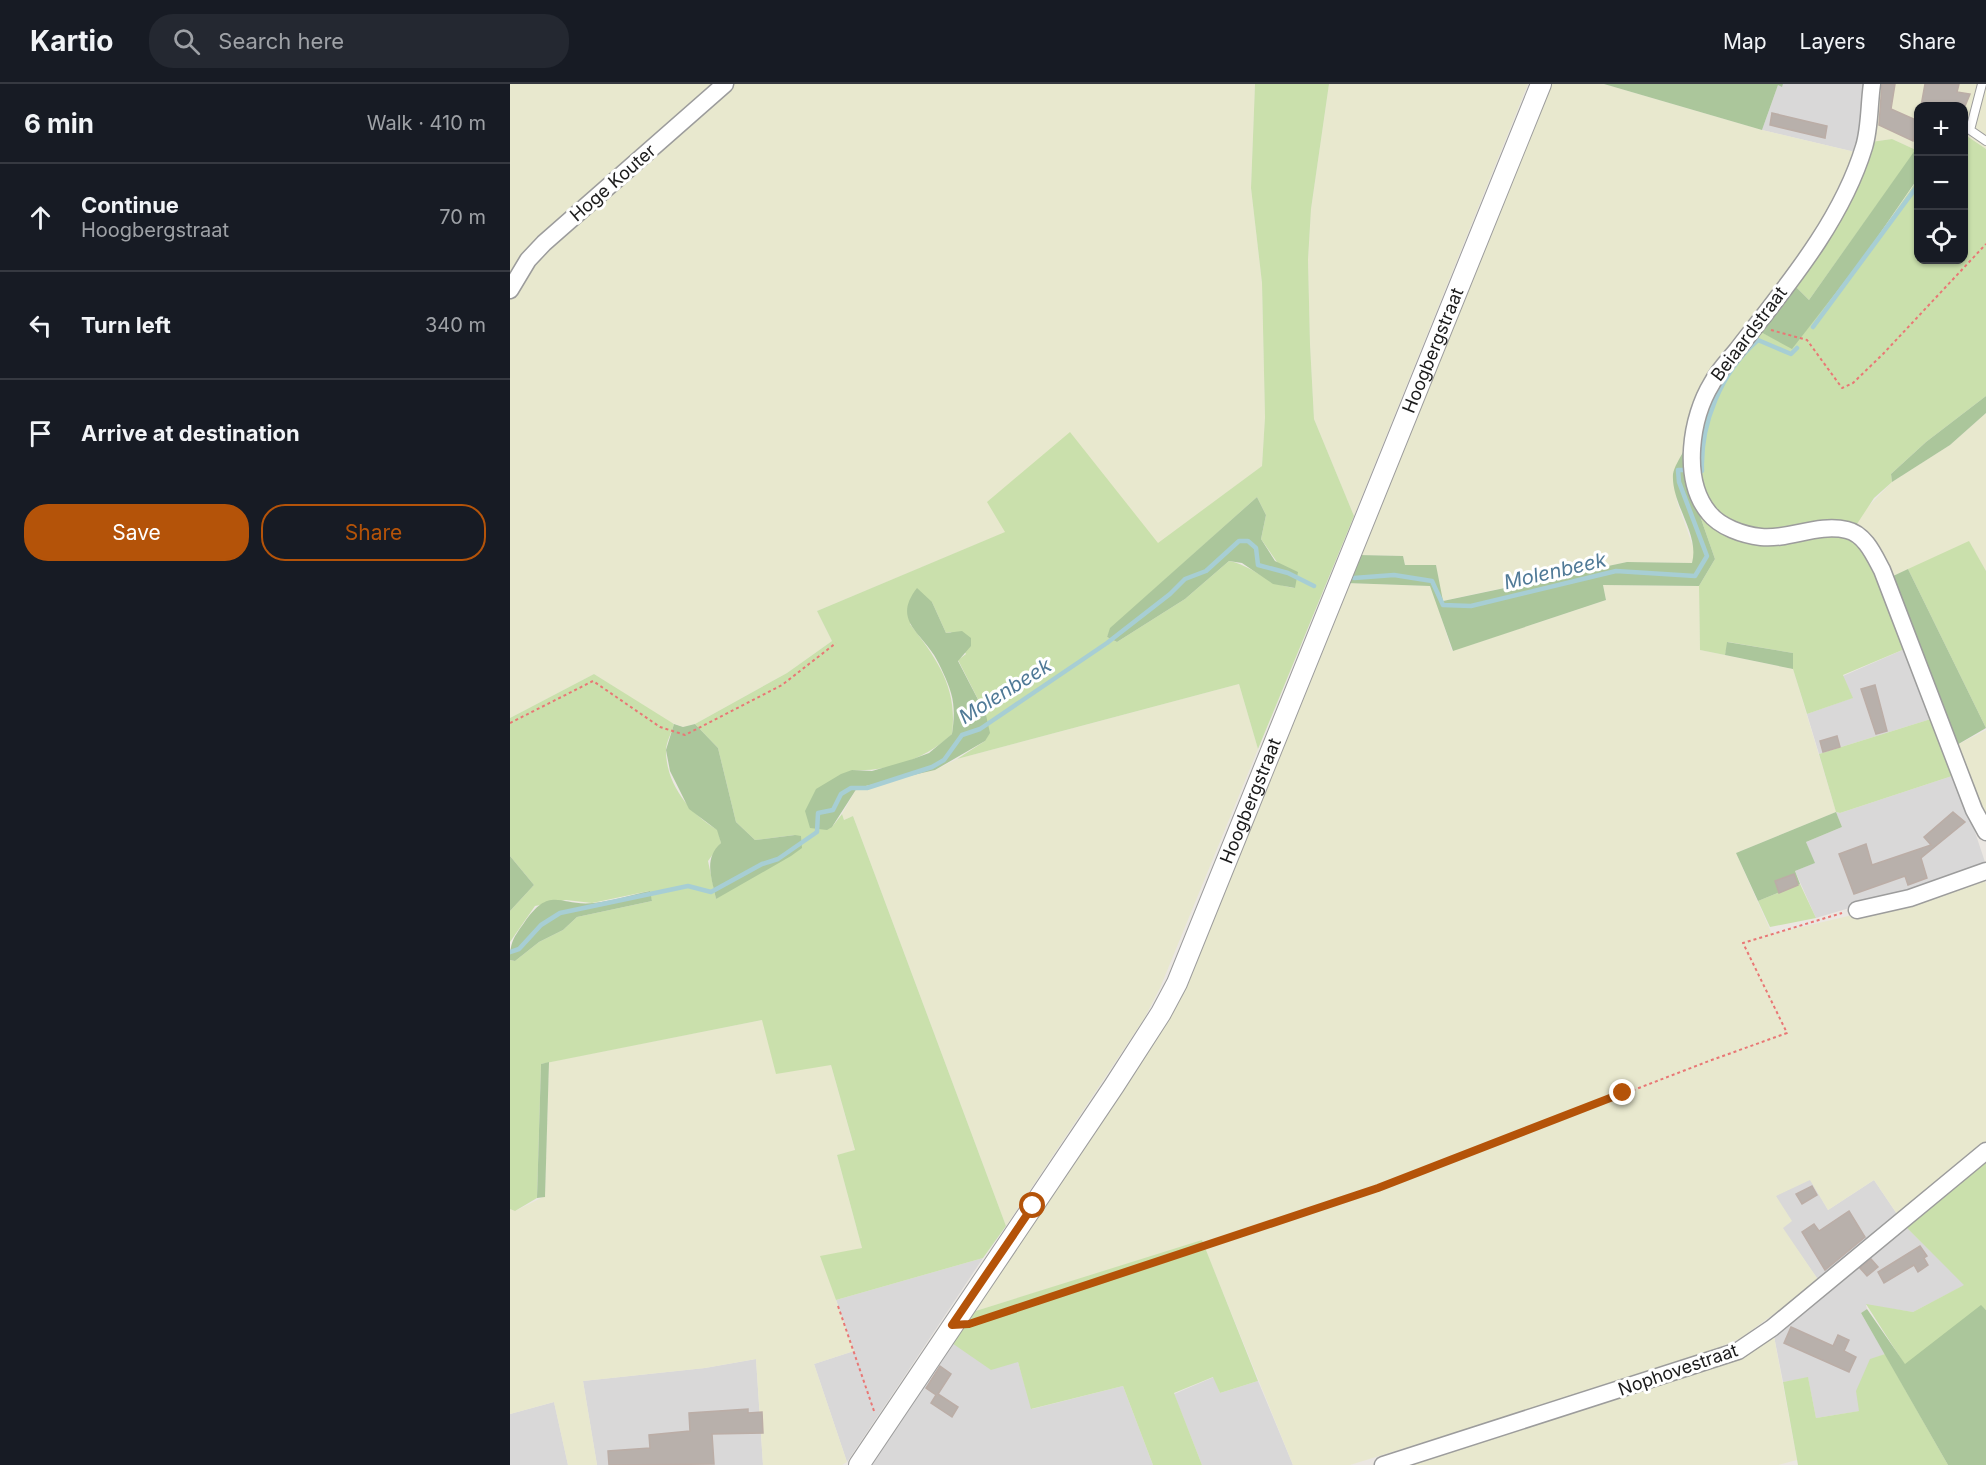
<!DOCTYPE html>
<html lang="en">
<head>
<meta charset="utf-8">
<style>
  :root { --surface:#171b24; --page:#242831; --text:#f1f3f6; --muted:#9ea1a6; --line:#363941; --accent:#b45309 }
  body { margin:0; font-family:Inter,sans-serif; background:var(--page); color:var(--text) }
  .controls { position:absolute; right:18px; top:18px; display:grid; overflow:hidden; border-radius:12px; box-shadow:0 2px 4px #0004 }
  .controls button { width:54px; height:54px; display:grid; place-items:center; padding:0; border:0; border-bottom:2px solid var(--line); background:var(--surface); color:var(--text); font:30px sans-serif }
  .stop { position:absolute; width:18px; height:18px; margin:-14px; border:4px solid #b45309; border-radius:50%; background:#fff }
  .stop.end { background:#b45309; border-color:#fff; box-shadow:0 2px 6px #0008 }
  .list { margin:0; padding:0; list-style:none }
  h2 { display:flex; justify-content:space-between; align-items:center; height:78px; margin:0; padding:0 24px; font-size:26px }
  h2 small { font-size:20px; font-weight:400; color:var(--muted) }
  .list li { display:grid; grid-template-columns:39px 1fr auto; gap:18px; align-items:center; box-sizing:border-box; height:108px; padding:0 24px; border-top:2px solid var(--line) }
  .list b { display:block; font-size:22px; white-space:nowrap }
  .list p { margin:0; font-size:20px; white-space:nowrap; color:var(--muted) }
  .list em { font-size:20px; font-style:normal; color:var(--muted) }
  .actions { display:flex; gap:12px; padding:18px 24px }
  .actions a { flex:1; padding:14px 0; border:2px solid var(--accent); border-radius:24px; text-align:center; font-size:21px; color:var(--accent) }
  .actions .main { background:var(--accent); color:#fff }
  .icon { flex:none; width:33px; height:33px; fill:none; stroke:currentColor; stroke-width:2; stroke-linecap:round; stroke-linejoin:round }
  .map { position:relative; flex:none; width:1476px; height:1381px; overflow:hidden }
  header { display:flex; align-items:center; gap:36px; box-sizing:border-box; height:84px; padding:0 30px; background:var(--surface); border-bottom:2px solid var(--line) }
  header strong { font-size:28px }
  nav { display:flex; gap:33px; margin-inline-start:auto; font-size:21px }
  .search { width:420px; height:54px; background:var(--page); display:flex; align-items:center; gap:15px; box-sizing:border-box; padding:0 21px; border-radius:24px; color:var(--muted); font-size:22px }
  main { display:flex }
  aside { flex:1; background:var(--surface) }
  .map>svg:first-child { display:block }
  .residential { fill:#d9d8d8 }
  .farmland { fill:#e8e8ce }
  .grass { fill:#cae0ac; fill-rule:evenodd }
  .forest { fill:#abc69b }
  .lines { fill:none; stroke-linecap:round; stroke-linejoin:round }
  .stream { stroke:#a7ced4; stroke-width:4.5 }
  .building { fill:#b8b0ab; stroke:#bbada6; stroke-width:1.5 }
  .service-casing { stroke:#9c9c9c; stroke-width:10 }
  .minor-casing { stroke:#9c9c9c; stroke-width:19 }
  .tertiary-casing { stroke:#9c9c9c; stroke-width:22 }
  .path { stroke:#e97775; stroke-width:2; stroke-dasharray:3 3; stroke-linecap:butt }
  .service { stroke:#fff; stroke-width:8 }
  .minor { stroke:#fff; stroke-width:16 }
  .tertiary { stroke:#fff; stroke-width:20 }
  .route { stroke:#b45309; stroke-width:8 }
  .labels { text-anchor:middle; stroke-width:6; stroke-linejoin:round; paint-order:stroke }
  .street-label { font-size:18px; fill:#1b1b1b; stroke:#fff }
  .water-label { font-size:20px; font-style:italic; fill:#507a97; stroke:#fff }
</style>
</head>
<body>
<header>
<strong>Kartio</strong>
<div class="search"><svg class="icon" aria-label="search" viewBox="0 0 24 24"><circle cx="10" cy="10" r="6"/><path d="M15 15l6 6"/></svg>Search here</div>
<nav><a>Map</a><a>Layers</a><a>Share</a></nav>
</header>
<main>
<aside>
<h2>6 min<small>Walk · 410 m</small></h2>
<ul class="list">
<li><svg class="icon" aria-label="ahead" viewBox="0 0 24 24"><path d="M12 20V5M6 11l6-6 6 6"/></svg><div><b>Continue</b><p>Hoogbergstraat</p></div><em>70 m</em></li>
<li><svg class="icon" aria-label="left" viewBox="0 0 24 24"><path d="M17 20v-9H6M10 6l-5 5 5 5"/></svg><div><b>Turn left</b></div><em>340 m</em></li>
<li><svg class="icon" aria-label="arrive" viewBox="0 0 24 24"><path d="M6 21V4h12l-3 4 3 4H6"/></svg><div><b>Arrive at destination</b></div></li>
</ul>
<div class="actions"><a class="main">Save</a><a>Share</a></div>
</aside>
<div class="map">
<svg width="1476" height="1381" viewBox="0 0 1476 1381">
  <rect width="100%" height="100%" fill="#ebe7e2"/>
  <g class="residential">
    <path d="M 1273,0 L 1357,0 L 1345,68 L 1252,46 L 1268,1 L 1272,2 Z"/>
    <path d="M 1397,564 L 1424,634 L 1309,670 L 1297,630 L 1342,614 L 1333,592 Z"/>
    <path d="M 1442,692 L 1465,748 L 1475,778 L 1474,784 L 1306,834 L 1285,787 L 1304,779 L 1296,758 L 1332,743 L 1326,728 L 1330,729 Z"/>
    <path d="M 1300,1095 L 1318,1126 L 1364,1096 L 1389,1133 L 1309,1197 L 1272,1144 L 1265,1112 Z"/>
    <path d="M 1391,1138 L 1455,1201 L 1403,1228 L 1356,1221 L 1357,1225 L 1351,1229 L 1375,1270 L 1360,1276 L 1350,1327 L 1306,1334 L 1298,1294 L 1273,1298 L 1263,1247 Z"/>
    <path d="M 473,1174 L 388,1302 L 337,1378 L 304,1280 L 344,1267 L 326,1216 Z"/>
    <path d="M 439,1257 L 508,1278 L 522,1325 L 613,1302 L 643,1381 L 357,1381 Z"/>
    <path d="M 246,1275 L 253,1381 L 87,1381 L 73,1297 L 195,1284 Z"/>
    <path d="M 704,1293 L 710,1309 L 748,1297 L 783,1381 L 692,1381 L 664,1310 Z"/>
    <path d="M 44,1318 L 58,1381 L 0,1381 L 0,1330 Z"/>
  </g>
  <g class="farmland">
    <path d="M 0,0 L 205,0 L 0,194 Z"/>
    <path d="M 219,0 L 745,0 L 741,104 L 752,199 L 755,333 L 752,382 L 648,460 L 560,349 L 496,448 L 307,527 L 322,557 L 277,589 L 185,640 L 173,643 L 157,637 L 84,590 L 0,634 L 0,213 L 18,182 Z"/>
    <path d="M 819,0 L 1018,0 L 844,432 L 804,335 L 800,260 L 798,176 L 801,125 Z"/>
    <path d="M 1038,0 L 1094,0 L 1252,46 L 1345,68 L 1310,141 L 1284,180 L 1199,291 L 1173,368 L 1163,389 L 1167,418 L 1185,468 L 1182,479 L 1117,478 L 932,517 L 926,481 L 895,481 L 893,472 L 849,471 Z"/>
    <path d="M 1365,0 L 1476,0 L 1476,65 L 1454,50 L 1454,22 L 1408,22 L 1408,62 L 1406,66 L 1382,55 L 1361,58 Z"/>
    <path d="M 1476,329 L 1476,487 L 1459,458 L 1381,493 L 1345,443 L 1353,428 L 1382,398 L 1440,361 Z"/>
    <path d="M 836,499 L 921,502 L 942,567 L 1096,516 L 1093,501 L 1189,502 L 1190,566 L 1283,585 L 1326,728 L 1226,769 L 1262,850 L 1381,822 L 1473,792 L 1476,800 L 1476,1057 L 1389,1133 L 1364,1096 L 1318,1126 L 1300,1096 L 1266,1112 L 1282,1137 L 1273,1144 L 1309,1197 L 1231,1254 L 1182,1275 L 840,1381 L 783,1381 L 692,1157 L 456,1230 L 646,950 Z"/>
    <path d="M 729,600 L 748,665 L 650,904 L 634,935 L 496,1142 L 343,732 L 334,736 L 332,730 L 347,704 L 425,686 L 447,675 Z"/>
    <path d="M 1476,646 L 1476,735 L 1445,662 Z"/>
    <path d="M 252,936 L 321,981 L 345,1067 L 327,1071 L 352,1164 L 311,1173 L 344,1267 L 304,1280 L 337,1378 L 332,1381 L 253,1381 L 246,1275 L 195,1284 L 73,1297 L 87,1381 L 58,1381 L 44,1318 L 0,1330 L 0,1125 L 5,1127 L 35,1112 L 39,978 Z"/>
    <path d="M 1263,1247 L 1287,1376 L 1268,1381 L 882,1381 Z"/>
  </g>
  <g class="grass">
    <path d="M 745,0 L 819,0 L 801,125 L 798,176 L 800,260 L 804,335 L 844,432 L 748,665 L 729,600 L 447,675 L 475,657 L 476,631 L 448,576 L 456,570 L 441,548 L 436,549 L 422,518 L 400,540 C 427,575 448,604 442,650 C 416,675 378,688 342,686 L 322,743 L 332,730 L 334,736 L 343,732 L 496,1142 L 473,1174 L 326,1216 L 310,1172 L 352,1164 L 327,1071 L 345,1066 L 321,981 L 266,990 L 252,936 L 31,980 L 27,1114 L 5,1127 L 0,1125 L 0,876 L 5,877 L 29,858 L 53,846 L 67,833 L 142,817 L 139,807 L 82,819 L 56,816 L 25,822 L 0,858 L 0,827 L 24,801 L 0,772 L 0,634 L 84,590 L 164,640 C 162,648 156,658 156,667 C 156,700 180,730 208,746 L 211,759 L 198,777 L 206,815 L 285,751 L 245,756 L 226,738 L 208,664 L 185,640 L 277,589 L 322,557 L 307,527 L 495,448 L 477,418 L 560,348 L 648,459 L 752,382 L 755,333 L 752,199 L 741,104 ZM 747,413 L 756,431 L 751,455 L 785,504 C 754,500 745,482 719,477 L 675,515 L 607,558 L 597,553 L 601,544 Z"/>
    <path d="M 1454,50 L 1476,65 L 1476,312 L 1416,358 L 1381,390 L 1382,398 L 1364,414 L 1345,443 L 1249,449 L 1226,442 L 1202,423 L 1190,398 L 1189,351 L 1205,304 L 1247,246 L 1282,264 L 1353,174 L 1408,95 L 1408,176 L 1454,176 Z"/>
    <path d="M 1382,55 L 1406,66 L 1299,216 L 1282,199 L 1361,58 Z"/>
    <path d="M 1182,409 L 1214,446 L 1334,450 L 1355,465 L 1397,564 L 1333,591 L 1343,614 L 1297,630 L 1283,585 L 1283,569 L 1218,558 L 1215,571 L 1190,566 L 1189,502 L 1205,475 Z"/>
    <path d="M 1459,457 L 1476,487 L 1476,644 L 1398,485 Z"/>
    <path d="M 1424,634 L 1442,692 L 1330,729 L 1326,728 L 1309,670 Z"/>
    <path d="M 1290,800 L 1306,834 L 1260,843 L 1248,817 Z"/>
    <path d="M 1476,1068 L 1476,1226 L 1471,1222 L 1395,1281 L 1356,1220 L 1403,1228 L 1454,1201 L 1391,1138 Z"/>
    <path d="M 692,1156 L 748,1297 L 710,1309 L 703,1293 L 664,1309 L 692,1381 L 643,1381 L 613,1302 L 521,1325 L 508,1278 L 481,1286 L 439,1257 L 456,1230 Z"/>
    <path d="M 1375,1270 L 1438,1381 L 1288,1381 L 1273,1298 L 1298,1293 L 1306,1334 L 1349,1327 L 1346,1307 L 1360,1275 Z"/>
  </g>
  <g class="forest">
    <path d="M 1094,0 L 1273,0 L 1272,3 L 1268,1 L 1252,46 Z"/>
    <path d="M 1408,62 L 1408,94 L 1353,174 L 1282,265 L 1247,246 L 1282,199 L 1299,216 Z"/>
    <path d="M 1476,312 L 1476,329 L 1440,361 L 1382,398 L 1381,390 L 1416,358 Z"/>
    <path d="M 1173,368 L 1178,369 L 1182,409 L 1205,475 L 1189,502 L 1093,501 L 1096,516 L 943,567 L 920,502 L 836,499 L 849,471 L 893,472 L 895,481 L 926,481 L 933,517 L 1117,478 L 1182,479 C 1190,450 1161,420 1163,390 C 1164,383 1170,374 1173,368 Z"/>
    <path d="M 747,413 L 756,431 L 751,455 L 765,477 L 788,488 L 785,504 L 763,500 L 732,479 L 719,477 L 675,515 L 607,558 L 597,553 L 600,544 Z"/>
    <path d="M 1398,485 L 1476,644 L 1445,662 L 1381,493 Z"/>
    <path d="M 407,504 L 422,518 L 436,549 L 452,547 L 461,554 L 461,562 L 448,577 L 476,631 L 480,649 L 475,657 L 425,686 L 347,704 L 322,743 L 317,746 L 300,744 L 295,727 L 306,705 L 331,690 L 342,686 L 362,687 L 403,675 L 419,669 L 442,650 C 444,637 445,622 441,609 C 438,598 430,581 424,571 C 408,546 383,535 407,504 Z"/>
    <path d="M 1217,558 L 1283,569 L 1283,585 L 1215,571 Z"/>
    <path d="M 164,640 L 173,643 L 185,640 L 208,664 L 226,738 L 245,756 L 285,751 L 291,752 L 292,764 L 281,772 L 206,815 C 202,794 193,775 211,759 L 207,746 L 179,725 L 160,687 L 156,666 Z"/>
    <path d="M 1326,728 L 1332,743 L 1296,758 L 1305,779 L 1285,787 L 1290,800 L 1248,817 L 1226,769 Z"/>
    <path d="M 0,772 L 24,801 L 0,827 Z"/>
    <path d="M 140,807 L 142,817 L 67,833 L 53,846 L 29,858 L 5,877 L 0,876 C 0,858 4,853 14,839 C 41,800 49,823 84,819 C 103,817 121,811 140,807 Z"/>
    <path d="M 39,978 L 35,1113 L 27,1114 L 31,980 Z"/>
    <path d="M 1471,1221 L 1476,1226 L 1476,1381 L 1438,1381 L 1351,1229 L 1357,1225 L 1395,1280 Z"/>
  </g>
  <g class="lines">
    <g class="stream">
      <path d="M 1303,243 L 1408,101"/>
      <path d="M 1192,387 C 1190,340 1211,288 1248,256 L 1281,270 L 1287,264"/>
      <path d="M 844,494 L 884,491 L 922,497 L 933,521 L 961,522 L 1106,487 L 1185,492 L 1197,472 L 1169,398 L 1168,386 L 1175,386"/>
      <path d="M 0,868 L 9,865 L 31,841 L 50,829 L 178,802 L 201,808 L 252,780 L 268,775 L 307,748 L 308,729 L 323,726 L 331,710 L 341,704 L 357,704 L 422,683 L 434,676 L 452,651 L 470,645 L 597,559 L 660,510 L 675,495 L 696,487 L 729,457 L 738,457 L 746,464 L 748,481 L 778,489 L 804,502"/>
    </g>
  </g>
  <g class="building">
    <path d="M 1372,0 L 1385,0 L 1381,25 L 1408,37 L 1403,57 L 1369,41 Z"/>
    <path d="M 1415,0 L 1449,0 L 1447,8 L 1460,10 L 1455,22 L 1411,22 Z"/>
    <path d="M 1262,29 L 1317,42 L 1315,54 L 1260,41 Z"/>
    <path d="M 1365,601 L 1377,647 L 1366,650 L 1351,605 Z"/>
    <path d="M 1327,652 L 1330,663 L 1313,668 L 1310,657 Z"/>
    <path d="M 1443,728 L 1455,738 L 1411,774 L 1417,794 L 1398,801 L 1395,792 L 1344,810 L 1329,770 L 1356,760 L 1362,781 L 1421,761 L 1414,753 Z"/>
    <path d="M 1284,790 L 1288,801 L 1269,809 L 1265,797 Z"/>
    <path d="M 1302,1102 L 1307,1111 L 1292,1120 L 1286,1110 Z"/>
    <path d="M 1339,1127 L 1355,1153 L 1315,1186 L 1292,1148 L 1304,1140 L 1309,1147 Z"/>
    <path d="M 1410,1162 L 1417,1172 L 1414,1174 L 1418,1181 L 1408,1188 L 1404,1181 L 1374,1199 L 1368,1188 Z"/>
    <path d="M 1361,1175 L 1368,1183 L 1357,1192 L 1350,1184 Z"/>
    <path d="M 1281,1243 L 1323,1262 L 1328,1251 L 1339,1256 L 1334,1267 L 1346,1273 L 1339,1288 L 1274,1259 Z"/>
    <path d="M 430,1282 L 441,1290 L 428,1310 L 448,1323 L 442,1333 L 421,1319 L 426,1311 L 416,1304 Z"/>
    <path d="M 238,1325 L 238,1329 L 252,1328 L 253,1349 L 202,1350 L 204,1380 L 99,1381 L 98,1367 L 140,1364 L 139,1351 L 180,1347 L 179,1329 Z"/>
  </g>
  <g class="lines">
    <defs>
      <path id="service" d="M 1472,0 L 1460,46 L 1476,57"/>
      <g id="minor">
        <path d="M 1362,0 C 1359,20 1360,44 1354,63 C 1331,139 1274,205 1227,266 C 1218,277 1208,287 1202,299 C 1181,333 1171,395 1199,429 C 1210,443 1233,451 1251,453 C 1279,456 1308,439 1337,446 C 1355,450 1364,471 1372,486 L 1464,726 L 1476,748"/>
        <path d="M 0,206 L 18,176 L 34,159 L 215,0"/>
        <path d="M 1347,826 L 1400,814 L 1476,787"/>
        <path d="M 873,1381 L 1228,1267 L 1262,1244 L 1476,1067"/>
      </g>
      <g id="tertiary">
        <path id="s1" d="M 349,1381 L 604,1002 L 651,929 L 667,899 L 1031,0"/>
      </g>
    </defs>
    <use href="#service" class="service-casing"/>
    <use href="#minor" class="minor-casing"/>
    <use href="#tertiary" class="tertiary-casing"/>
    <g class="path">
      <path d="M 1261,246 L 1297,256 L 1332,304 L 1343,299 L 1373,270 L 1476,160"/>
      <path d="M 0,639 L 83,597 L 150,643 L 175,651 L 272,601 L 326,559"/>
      <path d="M 328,1222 L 364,1327"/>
      <path d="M 466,1237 L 869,1104 L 1199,977 L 1277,949 L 1233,859 L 1332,829"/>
    </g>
    <use href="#service" class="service"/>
    <use href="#minor" class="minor"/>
    <use href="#tertiary" class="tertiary"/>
  </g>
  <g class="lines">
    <path class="route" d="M 523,1122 L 442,1241 L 459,1240 L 868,1104 L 1113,1009"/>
  </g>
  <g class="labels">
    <g class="street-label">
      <text transform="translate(103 99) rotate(-41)" y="6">Hoge Kouter</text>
      <text transform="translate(1239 250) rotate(-53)" y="6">Beiaardstraat</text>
      <text dy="6" stroke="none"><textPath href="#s1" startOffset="1260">Hoogbergstraat</textPath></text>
      <text dy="6" stroke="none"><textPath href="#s1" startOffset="774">Hoogbergstraat</textPath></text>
      <text transform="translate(1168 1286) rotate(-19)" y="6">Nophovestraat</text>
    </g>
    <g class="water-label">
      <text transform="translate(1045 487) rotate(-13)" y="7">Molenbeek</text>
      <text transform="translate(495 607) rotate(-32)" y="7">Molenbeek</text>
    </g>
  </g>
</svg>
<div class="controls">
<button>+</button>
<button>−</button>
<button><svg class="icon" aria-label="locate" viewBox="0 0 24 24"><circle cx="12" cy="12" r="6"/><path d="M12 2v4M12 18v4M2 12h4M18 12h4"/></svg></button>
</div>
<div class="stop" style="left:523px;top:1122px"></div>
<div class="stop end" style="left:1113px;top:1009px"></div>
</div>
</main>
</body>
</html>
